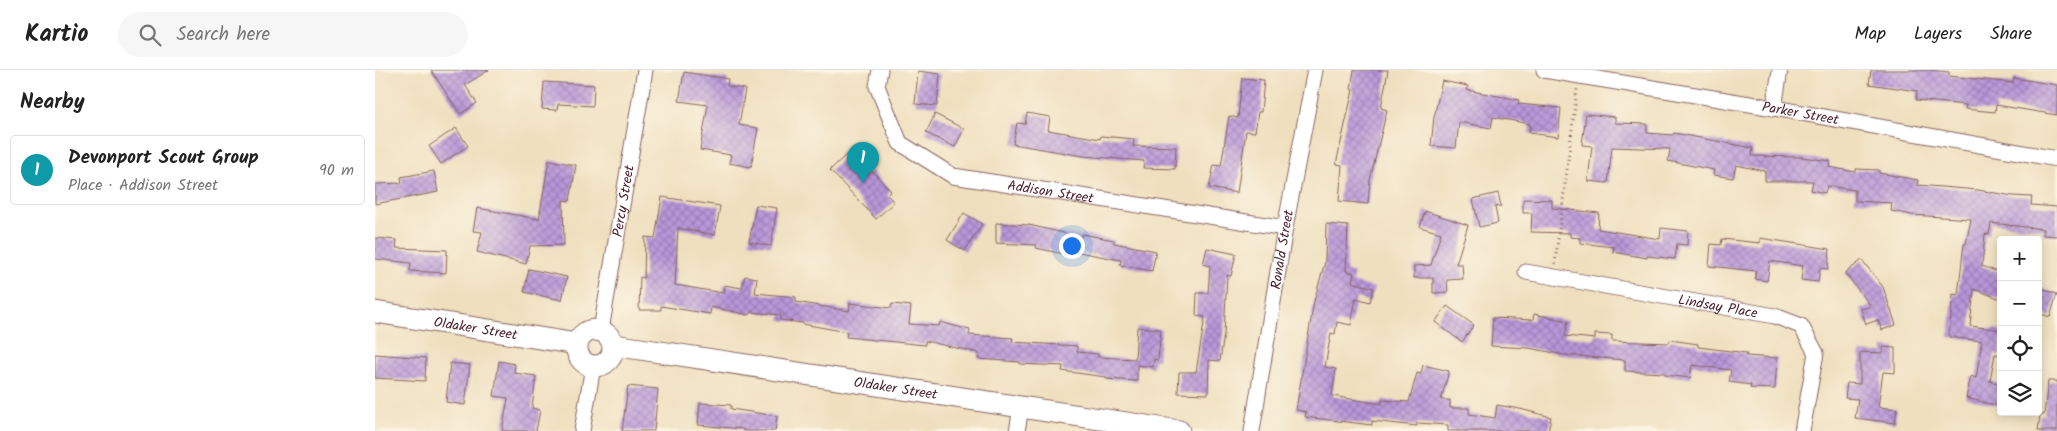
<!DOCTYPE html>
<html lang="en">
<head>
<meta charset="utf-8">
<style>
  :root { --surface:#fff; --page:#f6f6f6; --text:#222; --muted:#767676; --line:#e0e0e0; --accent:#2563eb }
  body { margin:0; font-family:Kalam,sans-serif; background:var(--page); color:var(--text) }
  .controls { position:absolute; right:15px; bottom:15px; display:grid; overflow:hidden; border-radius:5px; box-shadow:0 2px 12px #0003 }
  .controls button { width:45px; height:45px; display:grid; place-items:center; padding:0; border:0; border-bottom:1px solid var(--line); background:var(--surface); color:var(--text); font:25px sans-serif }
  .you { position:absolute; left:696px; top:175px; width:18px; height:18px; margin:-12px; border:4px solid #fff; border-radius:50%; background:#1a73e8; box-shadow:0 0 0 8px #1a73e833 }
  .badge { display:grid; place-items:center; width:32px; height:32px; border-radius:50%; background:var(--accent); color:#fff; font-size:16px; font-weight:700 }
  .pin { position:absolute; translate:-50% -41px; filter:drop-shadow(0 1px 2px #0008) }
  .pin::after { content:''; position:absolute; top:26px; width:18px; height:15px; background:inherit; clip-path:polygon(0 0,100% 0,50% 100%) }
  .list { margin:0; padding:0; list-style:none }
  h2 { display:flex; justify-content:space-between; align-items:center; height:65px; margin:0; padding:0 20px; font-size:21px }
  h2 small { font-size:16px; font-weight:400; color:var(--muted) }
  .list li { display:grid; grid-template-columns:32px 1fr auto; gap:15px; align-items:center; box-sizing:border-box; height:70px; margin:0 10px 10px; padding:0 10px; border:1px solid var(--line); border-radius:5px }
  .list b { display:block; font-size:19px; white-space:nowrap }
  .list p { margin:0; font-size:16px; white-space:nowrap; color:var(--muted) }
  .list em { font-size:16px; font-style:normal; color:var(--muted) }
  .icon { flex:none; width:28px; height:28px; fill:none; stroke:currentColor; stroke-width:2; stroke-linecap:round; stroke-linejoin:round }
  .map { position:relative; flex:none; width:1682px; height:361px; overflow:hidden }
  header { display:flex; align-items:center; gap:30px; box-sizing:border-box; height:70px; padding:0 25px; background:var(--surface); border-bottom:1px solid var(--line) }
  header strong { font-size:24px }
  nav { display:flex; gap:28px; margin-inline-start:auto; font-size:18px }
  .search { width:350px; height:45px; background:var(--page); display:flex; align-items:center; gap:12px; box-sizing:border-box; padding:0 18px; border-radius:28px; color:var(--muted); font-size:19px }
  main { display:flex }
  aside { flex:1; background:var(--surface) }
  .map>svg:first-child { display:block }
  .building { fill:url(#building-cross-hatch) }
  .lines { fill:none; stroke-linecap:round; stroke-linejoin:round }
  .street-casing { stroke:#84625e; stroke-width:17 }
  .secondary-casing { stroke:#84625e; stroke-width:23 }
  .path { stroke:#84625e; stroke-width:3; stroke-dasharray:1 4; stroke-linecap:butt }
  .street { stroke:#fff; stroke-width:15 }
  .secondary { stroke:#fff; stroke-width:21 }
  .labels { text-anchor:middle; stroke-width:4; stroke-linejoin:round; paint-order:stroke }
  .street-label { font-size:14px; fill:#4a1f2b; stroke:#fcf5e5 }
</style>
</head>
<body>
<header>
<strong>Kartio</strong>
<div class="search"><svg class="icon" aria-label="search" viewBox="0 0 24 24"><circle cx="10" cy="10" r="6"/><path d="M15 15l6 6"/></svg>Search here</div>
<nav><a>Map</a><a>Layers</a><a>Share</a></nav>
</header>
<main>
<aside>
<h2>Nearby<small></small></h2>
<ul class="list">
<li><span class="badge" style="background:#0f9aa8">1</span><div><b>Devonport Scout Group</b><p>Place · Addison Street</p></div><em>90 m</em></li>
</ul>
</aside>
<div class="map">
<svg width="1682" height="361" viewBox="0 0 1682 361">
  <defs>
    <pattern id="building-cross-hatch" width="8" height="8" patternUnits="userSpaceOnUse" patternTransform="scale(1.25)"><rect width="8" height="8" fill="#b997da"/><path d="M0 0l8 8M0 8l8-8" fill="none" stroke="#987bb1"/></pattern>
  </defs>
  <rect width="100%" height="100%" fill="#fcf5e5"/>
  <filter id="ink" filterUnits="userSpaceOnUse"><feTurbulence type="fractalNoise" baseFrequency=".02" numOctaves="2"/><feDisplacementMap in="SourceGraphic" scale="10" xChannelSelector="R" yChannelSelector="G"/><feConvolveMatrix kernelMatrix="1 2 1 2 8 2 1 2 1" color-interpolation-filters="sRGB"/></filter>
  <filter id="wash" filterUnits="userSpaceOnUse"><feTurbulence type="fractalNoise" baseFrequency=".0096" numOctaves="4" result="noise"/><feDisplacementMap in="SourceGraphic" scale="20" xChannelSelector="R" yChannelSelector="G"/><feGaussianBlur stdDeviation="1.12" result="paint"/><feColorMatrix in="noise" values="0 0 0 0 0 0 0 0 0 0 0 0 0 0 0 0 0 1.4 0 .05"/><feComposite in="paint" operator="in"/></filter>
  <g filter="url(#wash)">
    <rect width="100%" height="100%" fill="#efdfbe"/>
    <g id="blocks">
      <g class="building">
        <path d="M 56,0 L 114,0 L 90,15 L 102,33 L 85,44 Z"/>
        <path d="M 979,0 L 1013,0 L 1006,38 L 1012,40 L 995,110 L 993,134 L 964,131 L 967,95 L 961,94 L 978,20 L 976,19 Z"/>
        <path d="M 1496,0 L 1554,0 L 1574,2 L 1574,6 L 1638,13 L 1639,8 L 1682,15 L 1682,45 L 1621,35 L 1620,42 L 1590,39 L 1591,35 L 1541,30 L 1542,21 L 1494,14 Z"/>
        <path d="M 543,1 L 565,4 L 562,36 L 540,34 Z"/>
        <path d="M 309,2 L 353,9 L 352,16 L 370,19 L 364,55 L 383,58 L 376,97 L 354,93 L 356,85 L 325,80 L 333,35 L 304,31 Z"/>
        <path d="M 867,8 L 889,10 L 886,42 L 883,42 L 880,62 L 871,61 L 862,123 L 834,118 L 839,95 L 846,96 L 854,46 L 863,48 Z"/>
        <path d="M 1067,11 L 1093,16 L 1092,20 L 1144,30 L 1143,34 L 1186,38 L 1183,67 L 1154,63 L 1155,54 L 1118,47 L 1116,58 L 1084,52 L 1081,78 L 1056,76 L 1059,47 Z"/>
        <path d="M 169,12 L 219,15 L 218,36 L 183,34 L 182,40 L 167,39 Z"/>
        <path d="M 652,43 L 675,47 L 673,60 L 725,69 L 726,66 L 759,69 L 758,76 L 801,77 L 800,99 L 768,98 L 769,91 L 708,86 L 638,74 L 642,53 L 650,54 Z"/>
        <path d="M 560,44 L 589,59 L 580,77 L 551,63 Z"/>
        <path d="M 1211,44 L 1240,47 L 1240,53 L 1272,54 L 1272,63 L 1298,65 L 1299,63 L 1378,78 L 1377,86 L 1427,87 L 1455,91 L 1454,97 L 1481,102 L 1481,99 L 1504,100 L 1504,103 L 1543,110 L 1542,115 L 1603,120 L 1638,126 L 1657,127 L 1656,135 L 1682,137 L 1682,166 L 1668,165 L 1668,159 L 1616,153 L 1614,165 L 1610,164 L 1607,196 L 1626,203 L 1626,229 L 1599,219 L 1595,256 L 1626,260 L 1626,285 L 1620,284 L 1615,311 L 1626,314 L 1624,336 L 1591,328 L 1596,306 L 1601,308 L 1607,271 L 1574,267 L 1578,224 L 1583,225 L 1589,174 L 1591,174 L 1596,149 L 1537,145 L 1516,141 L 1517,133 L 1480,131 L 1480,120 L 1452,116 L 1450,123 L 1436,120 L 1438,111 L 1390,111 L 1390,101 L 1361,95 L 1358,108 L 1338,105 L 1339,100 L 1293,91 L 1295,79 L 1237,77 L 1233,113 L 1213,111 L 1217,76 L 1207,75 Z"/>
        <path d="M 81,58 L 93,76 L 66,94 L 54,76 Z"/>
        <path d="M 472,84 L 492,105 L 497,101 L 516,121 L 512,125 L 519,132 L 501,149 L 455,100 Z"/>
        <path d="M 174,90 L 201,95 L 195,131 L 188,130 L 189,175 L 155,176 L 151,194 L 102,182 L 107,162 L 98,161 L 102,138 L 164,149 Z"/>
        <path d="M 59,101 L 63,122 L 0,134 L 0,114 L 27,113 L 26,107 Z"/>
        <path d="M 1123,123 L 1126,136 L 1120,137 L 1123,153 L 1104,157 L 1098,129 Z"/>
        <path d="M 287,127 L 345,136 L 340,165 L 303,158 L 300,215 L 348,223 L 349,215 L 367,218 L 370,206 L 382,208 L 380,223 L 421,227 L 421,232 L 474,241 L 475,233 L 516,238 L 517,234 L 536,236 L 534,254 L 564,256 L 565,252 L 595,260 L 594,265 L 638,268 L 637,272 L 702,276 L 702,282 L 723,284 L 723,287 L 760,289 L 762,257 L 786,259 L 783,290 L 779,289 L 778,297 L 762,295 L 762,311 L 731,309 L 731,307 L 687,301 L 688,296 L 645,294 L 645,292 L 603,289 L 604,283 L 550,271 L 550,275 L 471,267 L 472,262 L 428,254 L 428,253 L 405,250 L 406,245 L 376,242 L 375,245 L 336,237 L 335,244 L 286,236 L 286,240 L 264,240 L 265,207 L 269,208 L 270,167 L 280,168 Z"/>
        <path d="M 1148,129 L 1177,130 L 1177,138 L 1224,143 L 1223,159 L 1285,169 L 1286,158 L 1313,161 L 1312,175 L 1302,174 L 1300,189 L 1272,186 L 1272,188 L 1238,182 L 1239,177 L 1205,173 L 1205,168 L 1195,167 L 1195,163 L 1156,162 L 1157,143 L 1148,143 Z"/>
        <path d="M 381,135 L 402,138 L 396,176 L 374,172 Z"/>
        <path d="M 1050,141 L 1093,155 L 1081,194 L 1087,194 L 1088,209 L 1072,210 L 1073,222 L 1058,223 L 1058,208 L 1039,208 L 1039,196 L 1056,195 L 1066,163 L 1045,157 Z"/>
        <path d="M 589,143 L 607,154 L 590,181 L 572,170 Z"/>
        <path d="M 621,153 L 654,155 L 706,167 L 707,164 L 739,170 L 739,173 L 781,181 L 777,201 L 745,195 L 746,190 L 693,180 L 693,185 L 661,178 L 662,175 L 621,173 Z"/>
        <path d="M 951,154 L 973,156 L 971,201 L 979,203 L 977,212 L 999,218 L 995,232 L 981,228 L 976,255 L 962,252 L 960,264 L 956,263 L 950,297 L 961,299 L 957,326 L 1007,334 L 1007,330 L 1034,332 L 1042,303 L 1046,304 L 1048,295 L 1074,301 L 1066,330 L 1075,330 L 1075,338 L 1094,338 L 1094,344 L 1120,348 L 1122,335 L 1145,339 L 1176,347 L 1173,361 L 1073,361 L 1073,355 L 1042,353 L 1042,356 L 997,351 L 997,355 L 930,347 L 931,342 L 921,340 L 939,231 L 950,192 Z"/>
        <path d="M 0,168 L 22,170 L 21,178 L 72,180 L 71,203 L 35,201 L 36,193 L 0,189 Z"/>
        <path d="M 1385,168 L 1455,179 L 1453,199 L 1445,198 L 1443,212 L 1426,210 L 1428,196 L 1395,191 L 1392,211 L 1380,209 L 1381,201 L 1334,196 L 1336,174 L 1346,175 L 1347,169 L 1385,173 Z"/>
        <path d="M 832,178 L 861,184 L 856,206 L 852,205 L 849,264 L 845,291 L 834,290 L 833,324 L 803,323 L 804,302 L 821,302 L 830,247 L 821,246 L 822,223 L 833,223 L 835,196 L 828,194 Z"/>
        <path d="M 1487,190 L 1508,217 L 1521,255 L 1507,260 L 1503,250 L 1491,254 L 1486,239 L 1496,236 L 1470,203 Z"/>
        <path d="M 154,199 L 192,207 L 187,230 L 149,222 Z"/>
        <path d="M 1663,217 L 1682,224 L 1675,247 L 1663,243 Z"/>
        <path d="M 1072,236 L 1099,255 L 1087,272 L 1060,252 Z"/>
        <path d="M 1159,244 L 1193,251 L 1190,266 L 1220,269 L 1220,264 L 1237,265 L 1237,271 L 1294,273 L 1295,270 L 1323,274 L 1323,277 L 1372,283 L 1371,286 L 1402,288 L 1400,319 L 1375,318 L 1376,315 L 1354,312 L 1356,300 L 1317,295 L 1315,308 L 1290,305 L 1290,303 L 1250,301 L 1250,290 L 1190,285 L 1154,278 L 1116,276 L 1118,248 L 1158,250 Z"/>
        <path d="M 1508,277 L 1520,278 L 1520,303 L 1508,302 L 1503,337 L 1522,339 L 1520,353 L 1480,348 L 1483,329 L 1470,328 L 1472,313 L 1485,314 L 1485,282 L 1508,283 Z"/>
        <path d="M 0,284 L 51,288 L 50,311 L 0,308 Z"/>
        <path d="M 124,291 L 140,294 L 139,303 L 161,306 L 157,338 L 165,340 L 161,361 L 127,361 L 133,328 L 119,326 Z"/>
        <path d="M 75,293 L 95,295 L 90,335 L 71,332 Z"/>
        <path d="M 1673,311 L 1682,311 L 1682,361 L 1663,361 L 1665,345 L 1669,345 Z"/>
        <path d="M 253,316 L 283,319 L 279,361 L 247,361 Z"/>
        <path d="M 325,333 L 356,335 L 356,339 L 402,346 L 400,361 L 368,361 L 368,359 L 323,355 Z"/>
      </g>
    </g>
  </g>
  <g filter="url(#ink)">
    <use href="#blocks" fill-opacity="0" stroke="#84625e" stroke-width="1"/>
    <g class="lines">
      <defs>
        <g id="street">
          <path id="s1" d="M 505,0 L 502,16 L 525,73 L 578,106 L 910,158"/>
          <path id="s2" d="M 1169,0 L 1399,38 L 1682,89"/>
          <path d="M 1399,38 L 1405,0"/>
          <path id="s3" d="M 1151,202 L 1400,246 L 1426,256 L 1441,283 L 1427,361"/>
          <path id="s4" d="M 226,260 L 270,0"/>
          <path d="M 207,361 L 218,296"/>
          <path d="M 642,361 L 646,338"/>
          <path id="s5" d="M 877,361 L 910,158 L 940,0"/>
        </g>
        <g id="secondary">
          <path id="s6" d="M 0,242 L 202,274"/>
          <circle cx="220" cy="278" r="18"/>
          <path id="s7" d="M 239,275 L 804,361"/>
        </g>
      </defs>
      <use href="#street" class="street-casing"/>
      <use href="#secondary" class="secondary-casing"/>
      <path class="path" d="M 1180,194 L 1202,19"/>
      <use href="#street" class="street"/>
      <use href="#secondary" class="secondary"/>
    </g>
  </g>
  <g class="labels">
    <g class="street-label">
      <text dy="5" stroke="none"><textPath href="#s2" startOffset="260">Parker Street</textPath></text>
      <text dy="5" stroke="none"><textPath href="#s1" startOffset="239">Addison Street</textPath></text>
      <text dy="5" stroke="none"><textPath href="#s4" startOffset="131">Percy Street</textPath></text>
      <text dy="5" stroke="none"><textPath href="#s5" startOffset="184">Ronald Street</textPath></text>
      <text dy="5" stroke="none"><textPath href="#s3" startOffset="195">Lindsay Place</textPath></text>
      <text dy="5" stroke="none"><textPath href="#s6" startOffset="102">Oldaker Street</textPath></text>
      <text dy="5" stroke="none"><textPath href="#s7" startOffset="285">Oldaker Street</textPath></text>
    </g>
  </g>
</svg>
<div class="controls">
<button>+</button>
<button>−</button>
<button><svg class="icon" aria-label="locate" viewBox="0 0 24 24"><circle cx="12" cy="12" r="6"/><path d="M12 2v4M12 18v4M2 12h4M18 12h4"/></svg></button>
<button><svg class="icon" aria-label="layers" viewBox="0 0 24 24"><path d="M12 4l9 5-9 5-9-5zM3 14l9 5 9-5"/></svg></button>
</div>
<div class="you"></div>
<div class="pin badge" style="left:488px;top:113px;background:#0f9aa8">1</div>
</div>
</main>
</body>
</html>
